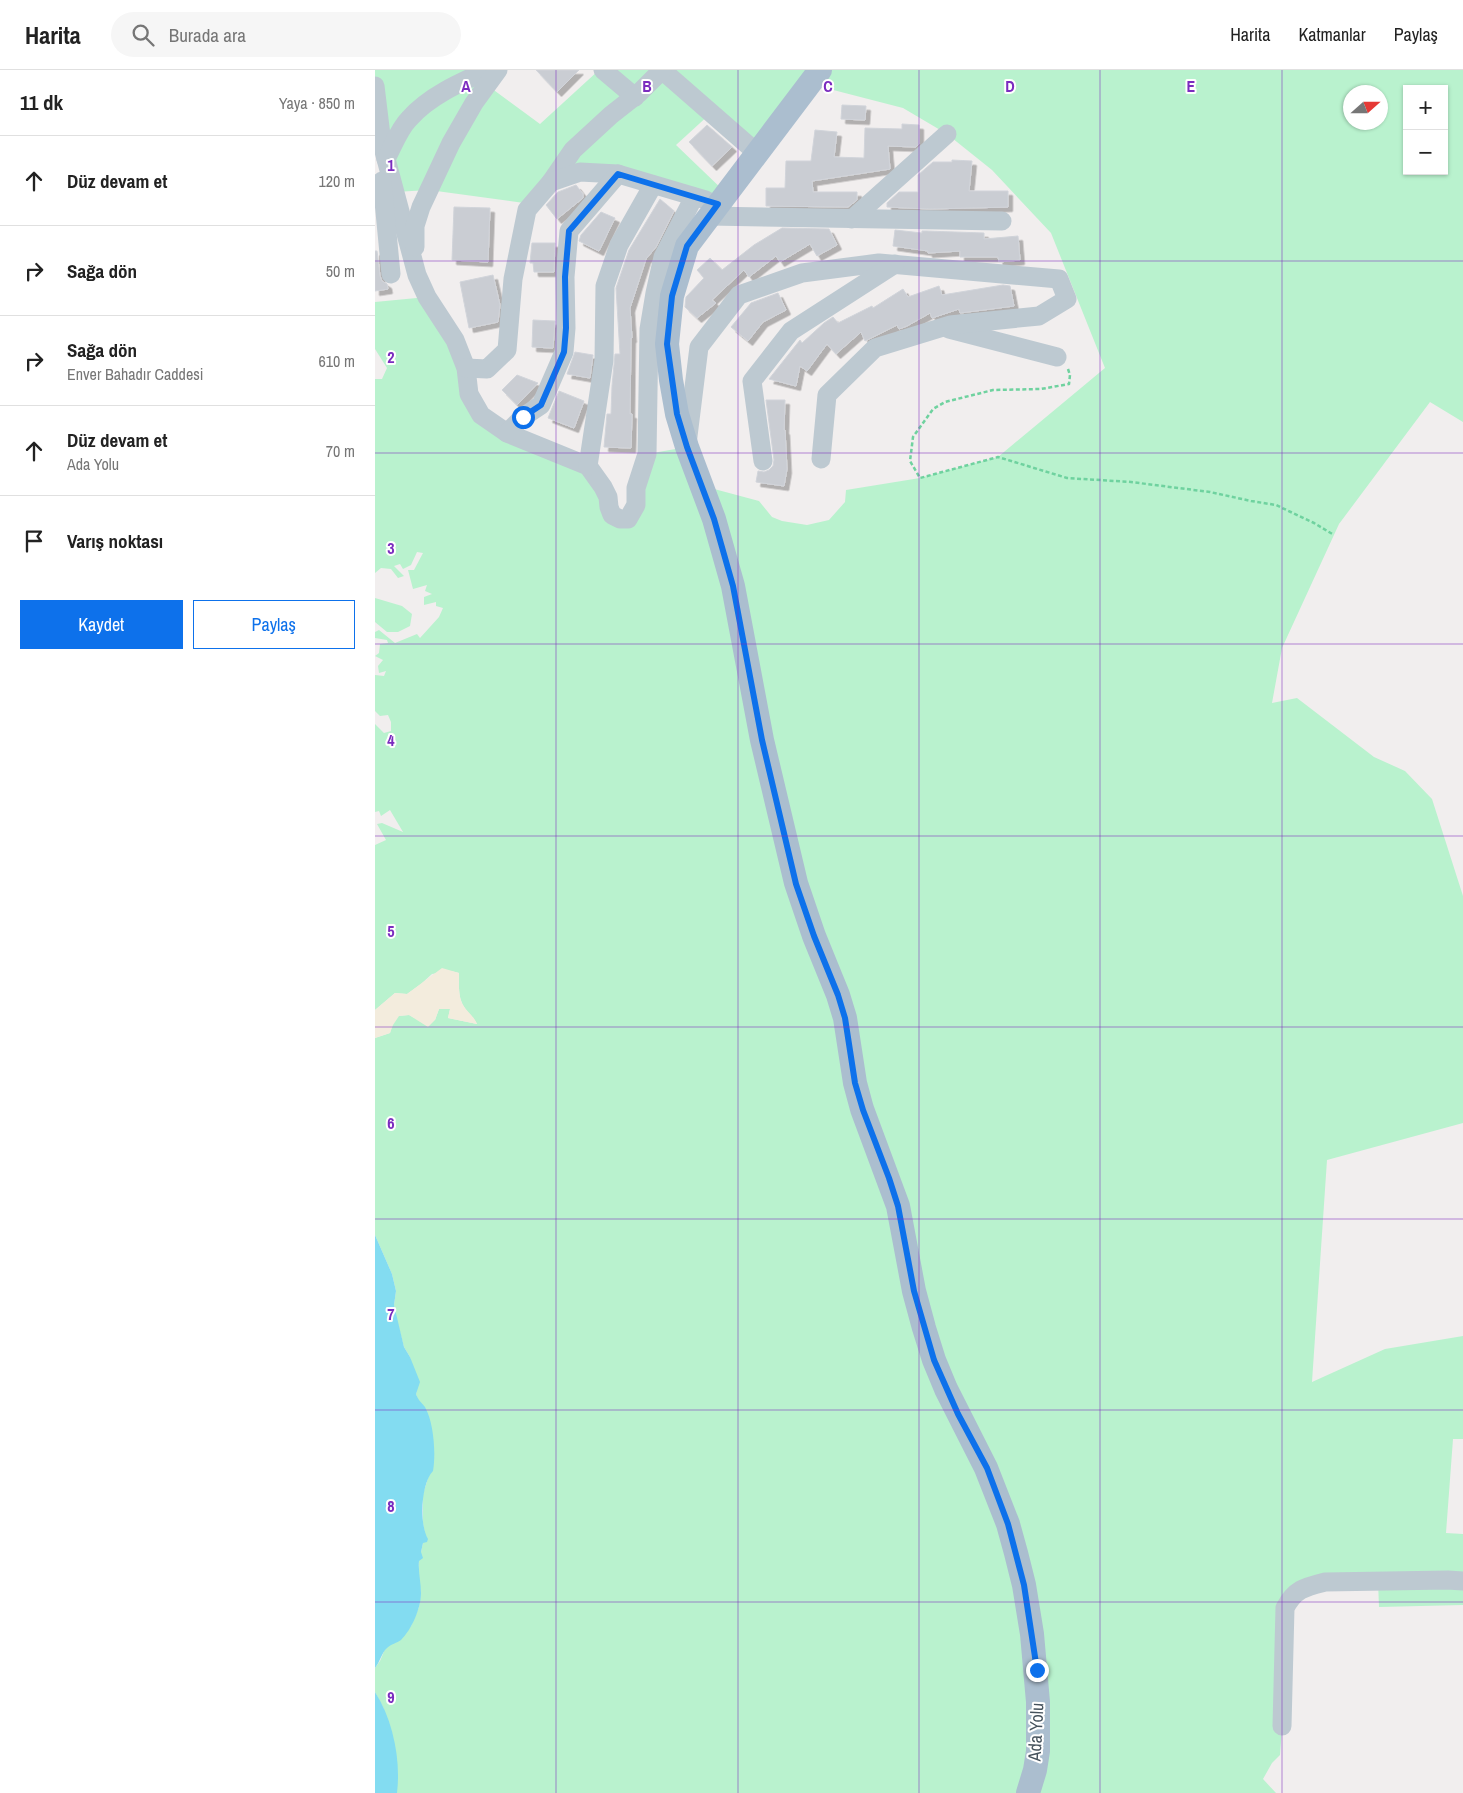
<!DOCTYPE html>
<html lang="tr">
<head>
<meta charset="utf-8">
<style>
  :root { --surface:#fff; --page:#f6f6f6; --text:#222; --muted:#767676; --line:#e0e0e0; --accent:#0d71eb }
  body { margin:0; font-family:"Archivo Narrow",sans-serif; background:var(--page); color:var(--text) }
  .controls { position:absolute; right:15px; top:15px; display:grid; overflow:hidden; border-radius:0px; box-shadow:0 1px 4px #0004 }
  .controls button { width:45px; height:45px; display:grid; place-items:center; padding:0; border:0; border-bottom:1px solid var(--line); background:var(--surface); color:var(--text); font:25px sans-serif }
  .compass { position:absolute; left:968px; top:15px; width:45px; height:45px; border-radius:50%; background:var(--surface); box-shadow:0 1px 4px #0004; rotate:69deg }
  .stop { position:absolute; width:15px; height:15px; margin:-11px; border:4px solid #0d71eb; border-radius:50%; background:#fff }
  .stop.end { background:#0d71eb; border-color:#fff; box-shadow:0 1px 5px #0008 }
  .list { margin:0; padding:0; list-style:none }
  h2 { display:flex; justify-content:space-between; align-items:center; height:65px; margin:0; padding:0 20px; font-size:21px }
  h2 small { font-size:16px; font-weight:400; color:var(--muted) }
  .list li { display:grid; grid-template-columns:32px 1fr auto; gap:15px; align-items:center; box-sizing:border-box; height:90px; padding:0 20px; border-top:1px solid var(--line) }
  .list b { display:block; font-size:19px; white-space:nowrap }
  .list p { margin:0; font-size:16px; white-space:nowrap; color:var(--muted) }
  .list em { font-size:16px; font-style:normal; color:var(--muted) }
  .actions { display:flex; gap:10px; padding:15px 20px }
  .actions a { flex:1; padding:11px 0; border:1px solid var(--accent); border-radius:0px; text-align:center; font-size:18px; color:var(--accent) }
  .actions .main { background:var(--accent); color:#fff }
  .icon { flex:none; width:28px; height:28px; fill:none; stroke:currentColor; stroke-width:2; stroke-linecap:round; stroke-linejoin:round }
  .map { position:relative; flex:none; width:1088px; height:1723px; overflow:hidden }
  header { display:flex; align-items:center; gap:30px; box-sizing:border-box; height:70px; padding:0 25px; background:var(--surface); border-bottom:1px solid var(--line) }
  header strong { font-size:24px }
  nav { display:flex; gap:28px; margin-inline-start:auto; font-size:18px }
  .search { width:350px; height:45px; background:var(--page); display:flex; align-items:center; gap:12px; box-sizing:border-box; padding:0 18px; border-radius:28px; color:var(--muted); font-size:19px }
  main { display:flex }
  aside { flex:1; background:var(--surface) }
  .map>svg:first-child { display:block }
  .green { fill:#b9f2ce; fill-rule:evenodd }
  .sand { fill:#f3ecdd }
  .water { fill:#83dcf1 }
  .building { fill:#cacdd3; stroke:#d1d4da; filter:url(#shadow) }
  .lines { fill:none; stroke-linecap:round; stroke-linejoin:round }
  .path { stroke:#6fd29f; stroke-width:2.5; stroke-dasharray:4 2.5; stroke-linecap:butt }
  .minor { stroke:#bdc9d1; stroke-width:19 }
  .major { stroke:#abbecf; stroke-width:24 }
  .route { stroke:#0d71eb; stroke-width:6 }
  .grid { fill:none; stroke:#7b2cbf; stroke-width:1; stroke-opacity:0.55 }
  .labels { text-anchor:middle; stroke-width:4; stroke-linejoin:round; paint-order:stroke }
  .street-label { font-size:18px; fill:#45525c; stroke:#fff }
  .grid-label { font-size:16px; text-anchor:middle; font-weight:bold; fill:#7b2cbf; stroke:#fff; stroke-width:4; stroke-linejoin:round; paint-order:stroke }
</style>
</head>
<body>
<header>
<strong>Harita</strong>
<div class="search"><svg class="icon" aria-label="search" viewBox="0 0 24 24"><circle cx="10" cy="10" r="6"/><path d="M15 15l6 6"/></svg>Burada ara</div>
<nav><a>Harita</a><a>Katmanlar</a><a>Paylaş</a></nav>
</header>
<main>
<aside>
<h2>11 dk<small>Yaya · 850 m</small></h2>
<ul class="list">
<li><svg class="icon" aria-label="ahead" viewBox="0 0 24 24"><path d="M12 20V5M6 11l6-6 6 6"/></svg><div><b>Düz devam et</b></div><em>120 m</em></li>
<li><svg class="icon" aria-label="right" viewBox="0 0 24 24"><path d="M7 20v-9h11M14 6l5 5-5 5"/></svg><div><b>Sağa dön</b></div><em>50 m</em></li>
<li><svg class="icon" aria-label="right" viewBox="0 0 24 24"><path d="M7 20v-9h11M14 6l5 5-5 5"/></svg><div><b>Sağa dön</b><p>Enver Bahadır Caddesi</p></div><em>610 m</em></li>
<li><svg class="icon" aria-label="ahead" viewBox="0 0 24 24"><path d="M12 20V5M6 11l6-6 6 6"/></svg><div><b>Düz devam et</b><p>Ada Yolu</p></div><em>70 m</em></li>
<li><svg class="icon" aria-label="arrive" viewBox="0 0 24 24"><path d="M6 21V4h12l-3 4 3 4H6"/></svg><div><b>Varış noktası</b></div></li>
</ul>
<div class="actions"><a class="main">Kaydet</a><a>Paylaş</a></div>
</aside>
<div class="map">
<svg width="1088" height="1723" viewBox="0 0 1088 1723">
  <defs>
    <filter id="shadow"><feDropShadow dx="4.5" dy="4.5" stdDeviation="0" flood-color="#0004"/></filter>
  </defs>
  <rect width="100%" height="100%" fill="#f1eeee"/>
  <g class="green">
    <path d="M 0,0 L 123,0 L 112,15 L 165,54 L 224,0 L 1088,0 L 1088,352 L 1055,332 L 964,454 L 907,578 L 897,633 L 922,628 L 999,687 L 1030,701 L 1057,729 L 1088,826 L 1088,1053 L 952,1090 L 937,1312 L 1010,1279 L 1088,1266 L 1088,1369 L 1078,1369 L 1071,1463 L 1088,1464 L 1088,1535 L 1004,1537 L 1003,1511 L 917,1525 L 905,1685 L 897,1693 L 888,1709 L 901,1723 L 22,1723 L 22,1699 L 18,1668 L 8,1637 L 0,1622 L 0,1598 L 5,1591 L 10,1579 L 36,1556 L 44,1537 L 46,1523 L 43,1505 L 44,1491 L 50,1464 L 48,1453 L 48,1424 L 54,1405 L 52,1344 L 50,1338 L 43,1330 L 41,1324 L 42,1318 L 35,1287 L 29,1277 L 21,1247 L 19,1235 L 21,1221 L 17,1204 L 0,1165 L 0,968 L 15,963 L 17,955 L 23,946 L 34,945 L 42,949 L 60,950 L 64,939 L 75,939 L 73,948 L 102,954 C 98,946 90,941 87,933 C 83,924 84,913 84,903 L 76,901 L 57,904 L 46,914 L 32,924 L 20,923 L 0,940 L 0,775 L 11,770 L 2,754 L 7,753 L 28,762 L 15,740 L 6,746 L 4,741 L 0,742 L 0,654 L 9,663 L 16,661 L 16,652 L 13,645 L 5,646 L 0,641 L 0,605 L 9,606 L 11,601 L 4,603 L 3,596 L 8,590 L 0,586 L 4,583 L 5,574 L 13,573 L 12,570 L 0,568 L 0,562 L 4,560 L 20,573 L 42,564 L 45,568 L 64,547 L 68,538 L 61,536 L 61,532 L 49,535 L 49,527 L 57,524 L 50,521 L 52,515 L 38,519 L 33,500 L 39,500 L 48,483 L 42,482 L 36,495 L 28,499 L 25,494 L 19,496 L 29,506 L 23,508 L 16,499 L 6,498 L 0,503 L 0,309 L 7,309 L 12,298 L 0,279 L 0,232 L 52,227 L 106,345 L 213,396 L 245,449 L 272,384 L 312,377 L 328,416 L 384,431 L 397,447 L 407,451 L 432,455 L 454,450 L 470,432 L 471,420 L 545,408 L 623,387 L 730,298 L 676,163 L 617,100 L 572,64 L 528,38 L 435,14 L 382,83 L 336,43 L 301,75 L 351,123 L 343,134 L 205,102 L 156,134 L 54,120 L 20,122 L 0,16 ZM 1032,19 L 1069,19 L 1069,101 L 1032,101 ZM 976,22 L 1006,22 L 1006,52 L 976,52 Z"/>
    <path d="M 0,528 L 27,536 L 37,544 L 35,556 L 23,562 L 12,562 L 0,552 Z"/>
  </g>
  <path class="sand" d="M 67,898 L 84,903 C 84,913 83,927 88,935 C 92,942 99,946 102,954 L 73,948 L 75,939 L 64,939 L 60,950 L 53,957 L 34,945 L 24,946 L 18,955 L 15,963 L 0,968 L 0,940 L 20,923 L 32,924 Z"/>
  <g class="water">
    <path d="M 0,1165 L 17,1204 L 21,1221 L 19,1235 L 29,1277 L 35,1287 L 45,1312 L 41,1324 C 43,1330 46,1332 50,1337 C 59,1353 61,1384 58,1401 C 46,1413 44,1454 53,1469 L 52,1472 L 48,1473 L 46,1482 L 48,1488 L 44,1491 C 43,1502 46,1512 46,1523 C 46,1538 37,1559 26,1570 C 22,1573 16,1574 12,1578 C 7,1582 5,1592 0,1598 Z"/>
    <path d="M 0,1622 C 18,1650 26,1690 22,1723 L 0,1723 Z"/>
  </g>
  <g class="building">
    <path d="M 161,0 L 204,0 L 182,22 Z"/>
    <path d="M 467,35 L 491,36 L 490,50 L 466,49 Z"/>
    <path d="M 527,54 L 544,55 L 544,74 L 541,77 L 513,76 L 515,99 L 437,111 L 438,122 L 482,122 L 482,130 L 473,137 L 391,136 L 391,118 L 410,118 L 411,91 L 436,91 L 440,60 L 462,62 L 459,87 L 489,88 L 490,58 L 527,59 Z"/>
    <path d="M 332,55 L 357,77 L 337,96 L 314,72 Z"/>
    <path d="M 577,90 L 597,91 L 594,121 L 633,121 L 633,137 L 555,139 L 512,137 L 512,133 L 524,122 L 543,122 L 543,105 L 558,92 L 577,92 Z"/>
    <path d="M 201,115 L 208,124 L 208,128 L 182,149 L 171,135 L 183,122 Z"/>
    <path d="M 285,129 L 299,141 L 281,177 L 271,189 L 255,238 L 257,268 L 256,268 L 255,344 L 257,344 L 256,378 L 229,377 L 232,344 L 236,344 L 237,316 L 240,284 L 245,284 L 241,218 L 254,180 Z"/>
    <path d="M 79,137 L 115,138 L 113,192 L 77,190 Z"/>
    <path d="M 226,142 L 240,148 L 224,181 L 204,171 L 206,165 Z"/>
    <path d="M 407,158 L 454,159 L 462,175 L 442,186 L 435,174 L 405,192 L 401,186 L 374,207 L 369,200 L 337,230 L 341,233 L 322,248 L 310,237 L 311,227 L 329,208 L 322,200 L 335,188 L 347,200 L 379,175 Z"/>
    <path d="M 520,160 L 547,163 L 547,161 L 551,161 L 609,163 L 609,169 L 643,166 L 645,190 L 624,192 L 623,187 L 585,187 L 585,181 L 553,183 L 553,181 L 518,176 Z"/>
    <path d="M 157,173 L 180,173 L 179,202 L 159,202 L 158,193 L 155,193 Z"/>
    <path d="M 0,181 L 2,181 L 5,206 L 7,211 L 12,214 L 13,219 L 0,221 Z"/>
    <path d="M 118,205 L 125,235 L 123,252 L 94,258 L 85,212 Z"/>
    <path d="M 628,215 L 635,216 L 639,236 L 585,243 L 584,239 L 557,248 L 555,243 L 532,256 L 524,259 L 522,255 L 490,271 L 486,262 L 461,284 L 452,274 L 432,301 L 425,296 L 421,316 L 394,309 L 425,270 L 427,273 L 449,253 L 458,247 L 463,253 L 497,236 L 498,238 L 528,219 L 533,227 L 564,216 L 567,225 Z"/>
    <path d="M 403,223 L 411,240 L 388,252 L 373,271 L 356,257 L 376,233 Z"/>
    <path d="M 158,250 L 180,251 L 178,278 L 157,277 Z"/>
    <path d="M 200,282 L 218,285 L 215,308 L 192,304 Z"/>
    <path d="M 142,305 L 163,313 L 142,335 L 127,320 Z"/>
    <path d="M 184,321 L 209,331 L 199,358 L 173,348 Z"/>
    <path d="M 391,330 L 410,330 L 409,360 L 410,360 L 412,399 L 409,416 L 381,412 L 383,401 L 389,402 L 394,400 L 398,396 L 399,390 Z"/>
  </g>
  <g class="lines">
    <path class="path" d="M 693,299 L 695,305 L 694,314 L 666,319 L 618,320 L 570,332 L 558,339 L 538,367 L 535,391 L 545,408 L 623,387 L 692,408 L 756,412 L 835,422 L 876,431 L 901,435 L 939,453 L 959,465"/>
    <g class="minor">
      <path d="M 228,0 L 260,27"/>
      <path d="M 287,0 L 382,83"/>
      <path d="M 0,16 L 7,74 L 42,205 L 52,227 L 80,270 L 91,298 L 94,324 L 106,345 L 132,363 L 213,396 L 228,417 L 233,427 L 234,437 L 237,445 L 245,449 L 253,449 L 261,435 L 261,418 L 272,384 L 274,259 L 280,223 L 288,187 L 319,127"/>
      <path d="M 11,89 C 18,76 24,59 34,49 C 54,26 86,12 113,0"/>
      <path d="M 7,111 L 16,204"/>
      <path d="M 176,112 L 198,80 L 236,45 L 264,23 L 287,0"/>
      <path d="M 334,146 L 627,151"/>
      <path d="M 477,149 L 572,64"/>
      <path d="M 40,177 L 40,156 L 46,137 L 76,73 L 99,33 L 123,0"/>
      <path d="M 574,259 L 682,287"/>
      <path d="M 91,298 L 112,299 L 132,280 L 138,209 L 152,140 L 176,112 L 205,102 L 243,104 L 331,130"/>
      <path d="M 132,363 L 148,347 L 166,335 L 189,282 L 191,258 L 190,207 L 194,161 L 243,104"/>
      <path d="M 312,374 L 324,277 L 364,225 L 427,203 L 504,193 L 684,209 L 692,229 L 664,246 L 575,255 L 500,278 L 452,325 L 446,389"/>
      <path d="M 388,391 L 377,311 L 416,261 L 520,194"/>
      <path d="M 213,396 L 229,290 L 230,216 L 244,175 L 278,115"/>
      <path d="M 907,1656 L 910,1538 C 920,1519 930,1517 950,1512 L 1073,1510 L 1088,1511"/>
    </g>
    <path class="major" d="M 445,0 L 312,176 L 297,226 L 292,274 L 296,310 L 302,344 L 312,377 L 339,449 L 358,516 L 387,670 L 421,813 L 439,866 L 463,925 L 470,948 L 480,1013 L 487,1039 L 523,1136 L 539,1221 L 549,1258 L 559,1290 L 571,1319 L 611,1398 L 633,1454 L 641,1483 L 649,1515 L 657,1564 L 663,1632 L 663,1681 L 660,1700 L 653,1723"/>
  </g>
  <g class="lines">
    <path class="route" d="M 148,347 L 166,335 L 189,282 L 191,258 L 190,207 L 194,161 L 243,104 L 343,134 L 312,176 L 297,226 L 292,274 L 302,344 L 312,377 L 339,449 L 358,516 L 387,670 L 421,814 L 439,866 L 463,925 L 470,948 L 480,1013 L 488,1040 L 514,1108 L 523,1136 L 539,1221 L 559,1290 L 583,1344 L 612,1398 L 633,1454 L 649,1515 L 662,1600"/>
  </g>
  <path class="grid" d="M 181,0 L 181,1723M 363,0 L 363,1723M 544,0 L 544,1723M 725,0 L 725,1723M 907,0 L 907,1723M 0,191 L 1088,191M 0,383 L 1088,383M 0,574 L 1088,574M 0,766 L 1088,766M 0,957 L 1088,957M 0,1149 L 1088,1149M 0,1340 L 1088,1340M 0,1532 L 1088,1532"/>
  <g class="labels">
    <g class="street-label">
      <text transform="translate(661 1662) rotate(-87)" y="6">Ada Yolu</text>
    </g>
  </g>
  <g class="grid-label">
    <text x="91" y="22">A</text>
    <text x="272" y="22">B</text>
    <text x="453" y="22">C</text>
    <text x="635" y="22">D</text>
    <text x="816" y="22">E</text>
    <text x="16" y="101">1</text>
    <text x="16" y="293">2</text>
    <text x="16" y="484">3</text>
    <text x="16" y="676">4</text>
    <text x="16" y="867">5</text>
    <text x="16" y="1059">6</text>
    <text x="16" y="1250">7</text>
    <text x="16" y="1442">8</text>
    <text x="16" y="1633">9</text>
  </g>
</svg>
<div class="controls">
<button>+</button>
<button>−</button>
</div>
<svg class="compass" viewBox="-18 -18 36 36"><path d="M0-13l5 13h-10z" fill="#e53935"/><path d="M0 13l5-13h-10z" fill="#767676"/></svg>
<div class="stop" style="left:148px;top:347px"></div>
<div class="stop end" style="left:662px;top:1600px"></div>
</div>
</main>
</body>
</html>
